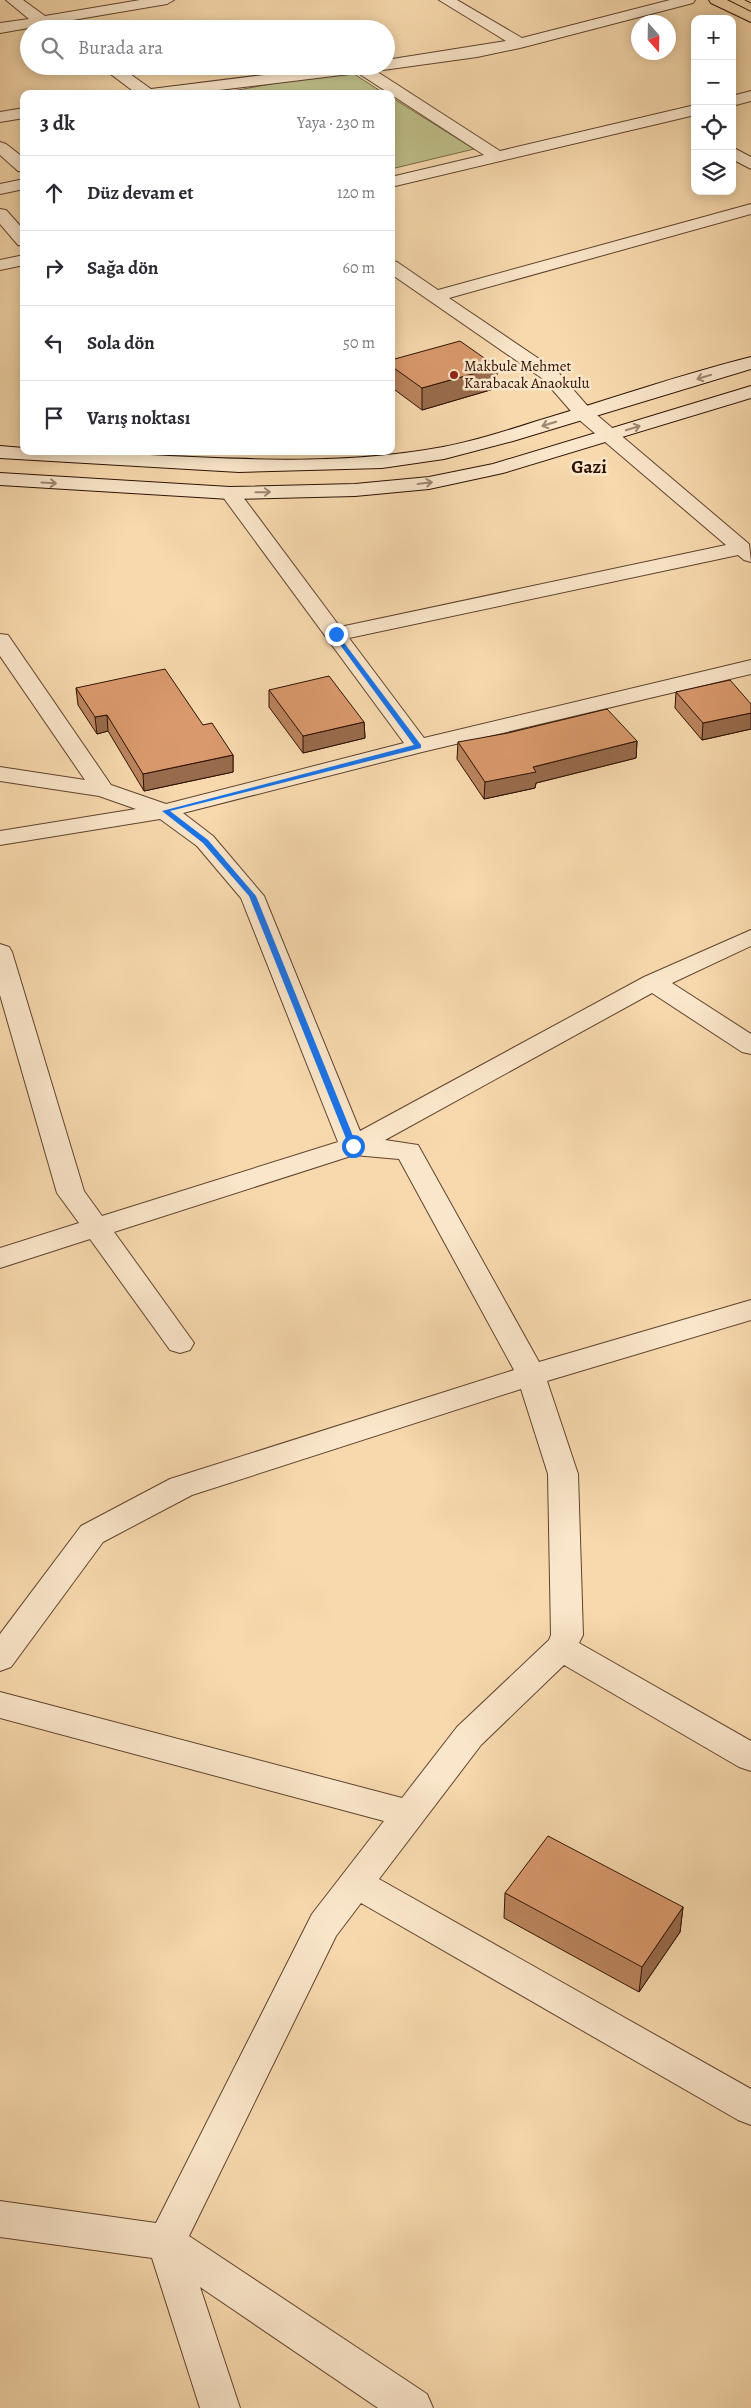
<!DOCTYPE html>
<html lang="tr">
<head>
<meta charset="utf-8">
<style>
  :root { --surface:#fff; --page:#f7f7f7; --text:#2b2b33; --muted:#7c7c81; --line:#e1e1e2 }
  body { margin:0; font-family:Alegreya,serif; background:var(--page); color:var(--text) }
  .controls { position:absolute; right:15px; top:15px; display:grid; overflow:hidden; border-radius:10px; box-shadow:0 2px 12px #0003 }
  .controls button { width:45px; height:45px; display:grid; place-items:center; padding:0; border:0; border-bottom:1px solid var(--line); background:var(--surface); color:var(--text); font:25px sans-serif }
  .compass { position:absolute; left:631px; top:15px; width:45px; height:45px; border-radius:50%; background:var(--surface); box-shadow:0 2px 12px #0003; rotate:160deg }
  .stop { position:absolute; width:15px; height:15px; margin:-11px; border:4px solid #1a73e8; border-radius:50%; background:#fff }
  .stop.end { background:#1a73e8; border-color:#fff; box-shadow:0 1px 5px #0008 }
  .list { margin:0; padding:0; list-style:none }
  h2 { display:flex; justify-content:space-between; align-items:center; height:65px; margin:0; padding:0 20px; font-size:21px }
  h2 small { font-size:16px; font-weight:400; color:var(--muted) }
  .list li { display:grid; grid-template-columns:32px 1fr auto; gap:15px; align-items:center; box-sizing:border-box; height:75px; padding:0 20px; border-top:1px solid var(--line) }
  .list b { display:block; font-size:19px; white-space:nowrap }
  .list em { font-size:16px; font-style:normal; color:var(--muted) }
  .icon { flex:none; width:28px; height:28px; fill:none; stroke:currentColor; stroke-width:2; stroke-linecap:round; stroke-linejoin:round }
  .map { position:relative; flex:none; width:751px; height:2408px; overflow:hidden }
  .search { position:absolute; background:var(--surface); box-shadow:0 2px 12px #0003; left:20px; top:20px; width:375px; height:55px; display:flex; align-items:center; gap:12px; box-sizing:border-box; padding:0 18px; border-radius:28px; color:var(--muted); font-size:19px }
  .panel { position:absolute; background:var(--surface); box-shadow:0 2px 12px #0003; left:20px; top:90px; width:375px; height:365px; border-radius:10px }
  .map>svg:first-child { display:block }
  .green { fill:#bebf89; stroke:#766846 }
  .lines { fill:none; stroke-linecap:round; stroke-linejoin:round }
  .street-casing { stroke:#60432e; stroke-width:2 }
  .secondary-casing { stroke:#2d1104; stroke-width:2 }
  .primary-casing { stroke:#2d1104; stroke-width:2 }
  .street { fill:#fae6ca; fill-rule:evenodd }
  .secondary { fill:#fae6ca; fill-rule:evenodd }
  .primary { fill:#f7d9ad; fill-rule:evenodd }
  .tram { stroke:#2d1104; stroke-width:1 }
  .wall { fill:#bb845d; stroke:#2d1104 }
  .shaded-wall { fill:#986b4c; stroke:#2d1104 }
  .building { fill:#d9996c; stroke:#2d1104 }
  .oneway { stroke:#9e8671 }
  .route { fill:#1a73e8 }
  .poi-dot { fill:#8f2418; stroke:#fae6ca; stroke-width:2 }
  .labels { text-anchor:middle; stroke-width:5; stroke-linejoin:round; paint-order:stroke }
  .far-poi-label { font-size:15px; fill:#2d1104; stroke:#fae6ca; text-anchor:start }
  .far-district-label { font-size:19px; font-weight:bold; fill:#2d1104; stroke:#fae6ca }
</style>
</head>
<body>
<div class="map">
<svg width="751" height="2408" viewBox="0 0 751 2408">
  <rect width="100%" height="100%" fill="#f7d9ad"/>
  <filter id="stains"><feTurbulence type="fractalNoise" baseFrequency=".004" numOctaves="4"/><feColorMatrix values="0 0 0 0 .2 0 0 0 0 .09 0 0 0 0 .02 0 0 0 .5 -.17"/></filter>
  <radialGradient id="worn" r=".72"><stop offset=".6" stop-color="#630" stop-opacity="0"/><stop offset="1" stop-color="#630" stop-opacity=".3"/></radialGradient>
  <g class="green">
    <path d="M 351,72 L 385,94 L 216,94 L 309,77 Z"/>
    <path d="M 391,97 L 474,149 L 391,169 Z"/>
  </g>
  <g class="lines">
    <defs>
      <g id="street">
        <path d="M 6,0 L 23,0 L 45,16 L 140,0 L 174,0 L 167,4 L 55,23 L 59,27 L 57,29 L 44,29 L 40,26 L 0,33 L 0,23 L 29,19 Z"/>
        <path d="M 439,0 L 457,0 L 522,38 L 670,0 L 695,0 L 693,3 L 520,48 L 477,57 L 376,71 L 500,151 L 695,105 L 695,115 L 391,187 L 391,177 L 484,155 L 358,73 L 186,94 L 137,94 L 100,66 L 119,66 L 151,89 L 335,66 L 386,66 L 386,60 L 506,41 Z"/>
        <path d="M 751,91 L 751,101 L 732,106 L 732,96 Z"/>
        <path d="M 24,108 L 24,118 L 0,122 L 0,112 Z"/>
        <path d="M 0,142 L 6,144 L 24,158 L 24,172 L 18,171 L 0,155 Z"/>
        <path d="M 732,147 L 751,157 L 751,169 L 732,159 Z"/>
        <path d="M 24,179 L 24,189 L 0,194 L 0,184 Z"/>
        <path d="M 751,204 L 751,214 L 449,298 L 557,371 L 591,410 L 749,544 L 751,562 L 744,560 L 738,555 L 349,638 L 424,738 L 751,660 L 751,674 L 422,752 L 183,813 L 213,836 L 264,896 L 360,1131 L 644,977 L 751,930 L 751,946 L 672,983 L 751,1034 L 751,1054 L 742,1052 L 652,993 L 385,1140 L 418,1145 L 539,1362 L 751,1300 L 751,1320 L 547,1381 L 578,1474 L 583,1635 L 579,1643 L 751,1741 L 751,1771 L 739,1767 L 564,1665 L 481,1745 L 379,1879 L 751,2089 L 751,2125 L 738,2120 L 361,1903 L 336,1936 L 189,2236 L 427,2394 L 433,2408 L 378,2408 L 200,2287 L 240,2408 L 200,2408 L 152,2258 L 0,2237 L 0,2201 L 156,2223 L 312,1914 L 384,1821 L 0,1718 L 0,1692 L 402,1798 L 457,1727 L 549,1640 L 551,1635 L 548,1474 L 521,1389 L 192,1495 L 103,1542 L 11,1667 L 0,1671 L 0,1634 L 81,1526 L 170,1479 L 514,1370 L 399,1159 L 354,1155 L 114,1232 L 194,1343 L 190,1350 L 180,1353 L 170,1350 L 90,1239 L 0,1268 L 0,1248 L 79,1223 L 57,1193 L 0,995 L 0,944 L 9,947 L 12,952 L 84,1191 L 102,1216 L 338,1142 L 241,898 L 197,846 L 160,819 L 0,845 L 0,831 L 136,809 L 99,796 L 0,781 L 0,767 L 85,780 L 0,656 L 0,634 L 8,635 L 111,785 L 166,804 L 404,743 L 220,493 L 223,489 L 230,487 L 237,489 L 340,627 L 726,545 L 577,418 L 543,379 L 391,274 L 391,261 L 397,262 L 438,290 Z"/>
        <path d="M 0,209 L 6,210 L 24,230 L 24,246 L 18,245 L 0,224 Z"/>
        <path d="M 24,255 L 24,265 L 0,270 L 0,260 Z"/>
      </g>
      <g id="secondary">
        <path d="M 751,357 L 751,369 L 513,441 L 444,459 L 382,468 L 239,472 L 0,458 L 0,446 L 24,448 L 24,451 C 163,451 304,473 443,447 C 475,441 506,431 537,421 C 608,400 679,375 751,357 Z"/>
        <path d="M 751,386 L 751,398 L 503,473 L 429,489 L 355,496 L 230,499 L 0,485 L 0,473 L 230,487 L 355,484 L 429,477 L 493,464 Z"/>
      </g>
      <path id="primary" d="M 709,0 L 727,0 L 751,12 L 751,22 L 711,3 Z"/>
    </defs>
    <use href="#street" class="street-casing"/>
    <use href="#secondary" class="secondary-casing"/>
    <use href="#primary" class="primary-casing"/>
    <use href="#street" class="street"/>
    <use href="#secondary" class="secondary"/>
    <use href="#primary" class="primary"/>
    <path class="tram" d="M 745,0 L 751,3"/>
  </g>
  <g class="wall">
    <path d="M 391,360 L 497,388 L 422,410 L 391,387 Z"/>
    <path d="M 76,688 L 203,725 L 233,755 L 233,772 L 144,791 L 108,731 L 97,734 L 78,705 Z"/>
    <path d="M 269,690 L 364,722 L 365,738 L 303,753 L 269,707 Z"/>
    <path d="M 676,692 L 751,704 L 751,729 L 702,740 L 675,708 Z"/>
    <path d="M 637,741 L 636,758 L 536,783 L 535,788 L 484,799 L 457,759 L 458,742 Z"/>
    <path d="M 505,1893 L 683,1907 L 680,1932 L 639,1992 L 504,1918 Z"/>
  </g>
  <g class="shaded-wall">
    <path d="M 497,367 L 497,388 L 422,410 L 422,388 Z"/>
    <path d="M 751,713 L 751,729 L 702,740 L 703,723 Z"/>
    <path d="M 107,715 L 108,731 L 97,734 L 95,717 Z"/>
    <path d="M 364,722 L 365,738 L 303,753 L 303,736 Z"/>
    <path d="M 637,741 L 636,758 L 536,783 L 535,788 L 484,799 L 485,782 L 533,767 Z"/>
    <path d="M 233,755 L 233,772 L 144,791 L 143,774 Z"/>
    <path d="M 683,1907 L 680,1932 L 639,1992 L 642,1967 Z"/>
  </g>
  <g class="building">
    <path d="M 460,341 L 497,367 L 422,388 L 391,366 L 391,360 Z"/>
    <path d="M 165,669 L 203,725 L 212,723 L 233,755 L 143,774 L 107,715 L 95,717 L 76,688 Z"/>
    <path d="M 329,676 L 364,722 L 303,736 L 269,690 Z"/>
    <path d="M 730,680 L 751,704 L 751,713 L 703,723 L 676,692 Z"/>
    <path d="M 607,709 L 637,741 L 533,767 L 536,772 L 485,782 L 458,742 L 508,733 Z"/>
    <path d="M 548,1836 L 683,1907 L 642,1967 L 505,1893 Z"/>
  </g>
  <defs><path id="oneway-shaft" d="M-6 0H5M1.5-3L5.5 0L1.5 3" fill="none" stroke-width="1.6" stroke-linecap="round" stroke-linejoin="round" transform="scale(1.25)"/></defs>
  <g class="oneway">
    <use href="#oneway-shaft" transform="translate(704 377) rotate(163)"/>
    <use href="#oneway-shaft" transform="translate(549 424) rotate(163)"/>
    <use href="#oneway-shaft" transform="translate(633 428) rotate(-17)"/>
    <use href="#oneway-shaft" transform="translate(49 483) rotate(3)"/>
    <use href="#oneway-shaft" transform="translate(425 483) rotate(-7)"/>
    <use href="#oneway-shaft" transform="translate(263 492) rotate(-1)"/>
  </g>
  <path class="route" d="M 336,632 L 421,745 L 421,748 L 170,811 L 208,840 L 256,896 L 357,1146 L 353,1148 L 349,1146 L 249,896 L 203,843 L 162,811 L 414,745 L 332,634 Z"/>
  <circle class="poi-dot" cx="454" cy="375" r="5"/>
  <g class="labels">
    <g class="far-poi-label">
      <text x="464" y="371">Makbule Mehmet<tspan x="464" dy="17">Karabacak Anaokulu</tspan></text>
    </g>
    <g class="far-district-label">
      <text x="589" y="473">Gazi</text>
    </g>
  </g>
  <rect width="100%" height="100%" filter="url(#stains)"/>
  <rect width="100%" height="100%" fill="url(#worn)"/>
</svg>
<div class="controls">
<button>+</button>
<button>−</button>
<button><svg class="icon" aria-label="locate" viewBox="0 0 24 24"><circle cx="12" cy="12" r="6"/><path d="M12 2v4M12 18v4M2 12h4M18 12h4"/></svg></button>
<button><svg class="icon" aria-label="layers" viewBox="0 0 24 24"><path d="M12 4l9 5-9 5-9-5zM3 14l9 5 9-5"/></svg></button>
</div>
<svg class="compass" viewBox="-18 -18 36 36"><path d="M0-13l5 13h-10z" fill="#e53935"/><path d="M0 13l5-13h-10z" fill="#7c7c81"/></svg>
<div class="stop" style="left:353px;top:1146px"></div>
<div class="stop end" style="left:336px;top:634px"></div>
<div class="search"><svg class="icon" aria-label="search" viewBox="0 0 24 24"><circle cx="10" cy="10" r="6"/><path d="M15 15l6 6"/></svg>Burada ara</div>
<section class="panel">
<h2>3 dk<small>Yaya · 230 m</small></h2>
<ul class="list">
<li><svg class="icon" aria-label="ahead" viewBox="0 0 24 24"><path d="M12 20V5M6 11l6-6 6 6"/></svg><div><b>Düz devam et</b></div><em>120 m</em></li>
<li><svg class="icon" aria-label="right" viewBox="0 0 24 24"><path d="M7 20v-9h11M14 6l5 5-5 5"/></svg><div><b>Sağa dön</b></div><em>60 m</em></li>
<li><svg class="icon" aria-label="left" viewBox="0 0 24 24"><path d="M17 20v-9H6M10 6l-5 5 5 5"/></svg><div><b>Sola dön</b></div><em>50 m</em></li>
<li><svg class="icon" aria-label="arrive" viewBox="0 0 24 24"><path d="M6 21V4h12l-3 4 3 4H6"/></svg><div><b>Varış noktası</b></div></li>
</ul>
</section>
</div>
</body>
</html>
